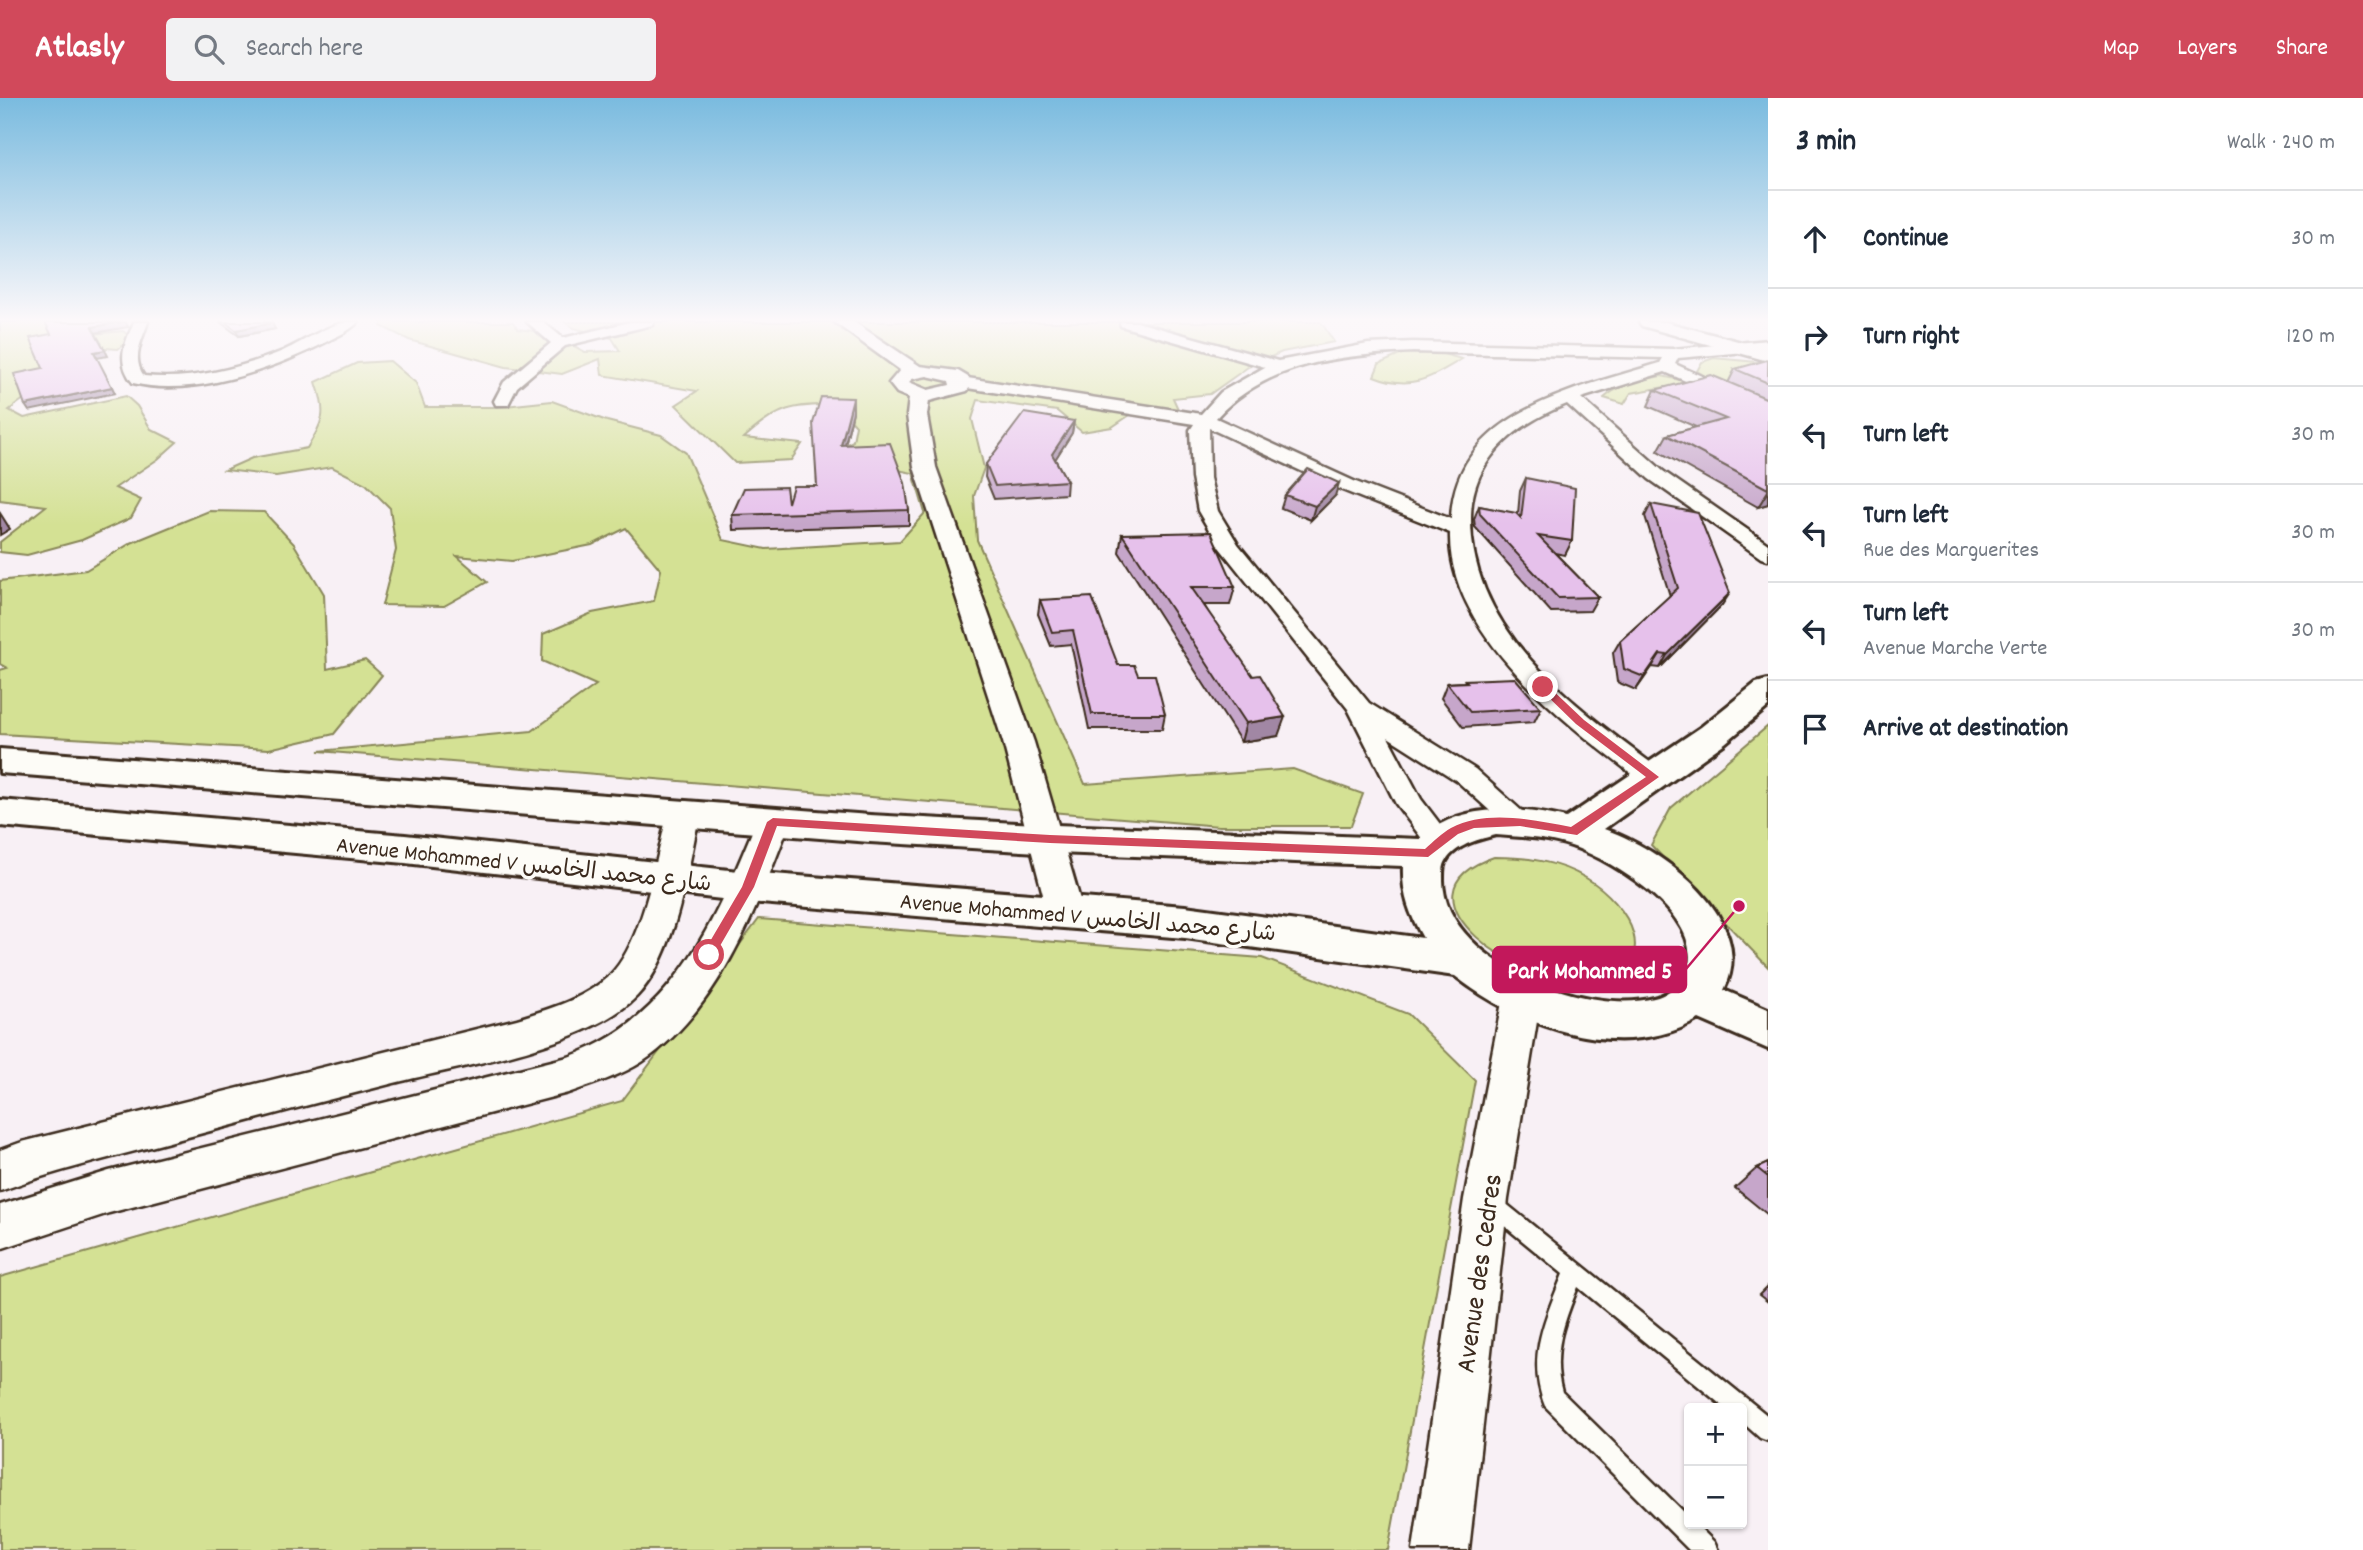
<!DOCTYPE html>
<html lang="en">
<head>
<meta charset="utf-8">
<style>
  :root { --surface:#fff; --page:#f2f2f3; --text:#1f2937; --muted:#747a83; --line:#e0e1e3; --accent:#d1495b }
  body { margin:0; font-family:Dekko,"Playpen Sans Arabic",sans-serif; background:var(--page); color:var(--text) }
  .controls { position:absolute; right:21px; bottom:21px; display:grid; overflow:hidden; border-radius:7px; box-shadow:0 2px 5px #0004 }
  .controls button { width:63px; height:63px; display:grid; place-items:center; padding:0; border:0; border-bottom:2px solid var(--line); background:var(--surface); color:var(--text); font:35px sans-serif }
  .stop { position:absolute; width:21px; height:21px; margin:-16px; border:5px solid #d1495b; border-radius:50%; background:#fff }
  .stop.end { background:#d1495b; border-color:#fff; box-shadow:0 2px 7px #0008 }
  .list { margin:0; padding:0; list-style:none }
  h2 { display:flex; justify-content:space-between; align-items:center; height:91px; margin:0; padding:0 28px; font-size:30px }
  h2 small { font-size:23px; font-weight:400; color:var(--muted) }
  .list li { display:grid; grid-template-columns:46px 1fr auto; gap:21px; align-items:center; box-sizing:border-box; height:98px; padding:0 28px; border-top:2px solid var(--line) }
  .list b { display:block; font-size:26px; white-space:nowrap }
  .list p { margin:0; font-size:23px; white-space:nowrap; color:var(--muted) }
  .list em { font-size:23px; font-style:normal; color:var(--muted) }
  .icon { flex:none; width:38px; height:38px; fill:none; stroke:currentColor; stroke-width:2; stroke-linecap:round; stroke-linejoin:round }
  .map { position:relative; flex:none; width:1768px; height:1452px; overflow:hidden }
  header { display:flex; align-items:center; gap:42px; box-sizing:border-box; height:98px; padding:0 35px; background:var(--accent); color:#fff }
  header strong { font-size:33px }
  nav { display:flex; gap:38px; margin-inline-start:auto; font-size:24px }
  .search { width:490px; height:63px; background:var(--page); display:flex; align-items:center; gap:18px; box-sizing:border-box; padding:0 24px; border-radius:7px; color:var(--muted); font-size:26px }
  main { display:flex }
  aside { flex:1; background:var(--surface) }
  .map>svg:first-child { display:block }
  .green { fill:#d4e194; stroke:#888659; stroke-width:2 }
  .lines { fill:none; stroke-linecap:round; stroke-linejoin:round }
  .service-casing { stroke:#3b2a1e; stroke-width:5 }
  .minor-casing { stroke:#3b2a1e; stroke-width:5 }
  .tertiary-casing { stroke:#3b2a1e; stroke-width:5 }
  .secondary-casing { stroke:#3b2a1e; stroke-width:6 }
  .service { fill:#fdfcf7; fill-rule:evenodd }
  .minor { fill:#fdfcf7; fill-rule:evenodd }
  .tertiary { fill:#fdfcf7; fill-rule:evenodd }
  .secondary { fill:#fdfcf7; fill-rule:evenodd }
  .wall { fill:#c6a6ca; stroke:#3b2a1e; stroke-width:2 }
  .shaded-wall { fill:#a187a4; stroke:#3b2a1e; stroke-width:2 }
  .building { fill:#e6c1eb; stroke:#3b2a1e; stroke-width:2 }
  .route { fill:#d1495b }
  .labels { text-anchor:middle; stroke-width:7; stroke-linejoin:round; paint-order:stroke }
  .street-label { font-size:23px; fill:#3b2a1e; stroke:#fdfcf7 }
  .near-street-label { font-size:28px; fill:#3b2a1e; stroke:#fdfcf7 }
  .leader { fill:none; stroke:#c2185b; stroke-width:2.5 }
  .callout-dot { fill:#c2185b; stroke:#fdfcf7; stroke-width:2.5 }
  .callout { fill:#c2185b; stroke:#c2185b; stroke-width:2.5 }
  .callout-label { font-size:24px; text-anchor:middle; font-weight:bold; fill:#fff }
</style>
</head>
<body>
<header>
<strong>Atlasly</strong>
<div class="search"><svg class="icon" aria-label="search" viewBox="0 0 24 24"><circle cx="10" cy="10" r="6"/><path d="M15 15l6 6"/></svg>Search here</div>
<nav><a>Map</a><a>Layers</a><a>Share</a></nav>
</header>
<main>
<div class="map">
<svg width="1768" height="1452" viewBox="0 0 1768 1452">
  <rect width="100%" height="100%" fill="#f8f0f5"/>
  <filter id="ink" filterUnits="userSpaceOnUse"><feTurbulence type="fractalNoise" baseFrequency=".0143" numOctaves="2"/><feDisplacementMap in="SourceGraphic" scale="14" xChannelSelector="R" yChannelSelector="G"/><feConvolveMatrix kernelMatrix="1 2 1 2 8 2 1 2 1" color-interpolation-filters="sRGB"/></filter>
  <g filter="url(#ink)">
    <g class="green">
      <path d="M 0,224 L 96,224 L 93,236 L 123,233 L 132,240 L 118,251 L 93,249 L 9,312 L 24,320 L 126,298 L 137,308 L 151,331 L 177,344 L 158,361 L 115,390 L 141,402 L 131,420 L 82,442 L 27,457 L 0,454 L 0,444 L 46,408 L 0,402 Z"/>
      <path d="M 382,224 L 513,224 L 518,231 L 550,235 L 585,254 L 620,253 L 612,240 L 574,230 L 565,224 L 1321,224 L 1334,244 L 1282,254 L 1248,269 L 1210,296 L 1173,300 L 1178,311 L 1133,315 L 1112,329 L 1082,334 L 1057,313 L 978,302 L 972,321 L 984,370 L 974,398 L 977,442 L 1085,686 L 1293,671 L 1363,696 L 1351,728 L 1219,728 L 319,653 L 532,633 L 596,587 L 542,563 L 543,536 L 592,515 L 654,503 L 661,472 L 626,430 L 592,447 L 512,463 L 457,458 L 487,484 L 444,508 L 382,507 L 396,452 L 390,410 L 366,386 L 332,369 L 276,378 L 225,372 L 252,360 L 307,350 C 324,322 327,316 316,284 L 357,265 L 390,263 L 416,285 L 425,309 L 496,309 L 552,303 L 607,323 L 661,337 L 686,355 L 723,442 L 766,451 L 900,443 L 925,415 L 913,375 L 825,357 L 853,343 L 856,327 L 838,307 C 793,306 778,309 744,340 L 802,346 L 791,362 L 735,365 L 676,307 L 697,293 L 602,277 L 600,261 L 562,276 L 506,269 L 409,242 L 381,228 Z"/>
      <path d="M 1428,252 L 1462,261 C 1430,280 1411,293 1374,278 L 1379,266 L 1402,256 Z"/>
      <path d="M 1714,260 L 1768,265 C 1738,283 1729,294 1697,273 L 1702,264 Z"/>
      <path d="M 1662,278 L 1751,298 L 1665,289 L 1631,295 L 1624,306 L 1604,300 C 1619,286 1642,281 1662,278 Z"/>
      <path d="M 209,413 L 264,414 L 294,446 L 324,496 L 327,571 L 365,562 L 382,577 L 334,636 L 269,651 L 0,636 L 0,572 L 7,570 L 0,566 L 0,483 L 86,472 L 131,445 Z"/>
      <path d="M 1768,628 L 1768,869 L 1651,747 L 1671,710 Z"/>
      <path d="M 1494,759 C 1527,759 1557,763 1586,780 C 1629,805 1667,870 1593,882 C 1524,894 1384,796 1494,759 Z"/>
      <path d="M 759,821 L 1262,860 L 1408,916 L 1475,982 L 1388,1452 L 0,1452 L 0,1179 L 622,1003 Z"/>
    </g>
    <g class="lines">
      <defs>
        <path id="service" d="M 1492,1097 L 1499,1100 L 1768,1318 L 1768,1343 L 1760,1340 L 1742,1324 L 1742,1310 L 1725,1310 L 1578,1189 C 1564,1224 1551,1256 1562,1294 L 1689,1419 L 1689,1426 L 1696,1426 L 1714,1444 L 1718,1452 L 1689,1452 L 1545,1308 C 1526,1260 1545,1221 1563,1176 L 1485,1112 L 1483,1106 L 1485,1100 Z"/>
        <g id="minor">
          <path d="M 134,224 L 148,224 C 142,242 131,261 144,278 C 190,283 241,270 283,253 C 308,242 332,222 358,224 C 350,233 337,238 326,244 C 274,271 192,300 133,285 C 116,263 124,248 134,224 Z"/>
          <path d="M 527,224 L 543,224 L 563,240 L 630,224 L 654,224 L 652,227 L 565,248 L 517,289 L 508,307 L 496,307 L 494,303 L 504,284 L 551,245 Z"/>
          <path d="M 1120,224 L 1137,224 L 1278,263 L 1368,246 L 1413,244 L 1673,251 L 1768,242 L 1768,252 L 1678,260 L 1675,266 L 1768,308 L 1768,319 L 1665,274 L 1581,300 L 1663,373 L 1768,446 L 1768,462 L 1761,460 L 1649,381 L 1567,306 C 1517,326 1471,360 1471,420 C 1470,536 1578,610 1662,673 L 1666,679 L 1662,685 L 1653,688 L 1644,685 C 1571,630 1447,537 1450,435 L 1342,392 L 1209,330 L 1210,380 L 1218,413 L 1238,446 L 1369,605 L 1475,671 L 1534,724 L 1530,731 L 1520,734 L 1510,731 L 1457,683 L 1388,639 L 1421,701 L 1453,743 L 1449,750 L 1439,753 L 1429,750 L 1396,706 L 1348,611 L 1219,449 L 1198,413 L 1192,380 L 1190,332 L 1194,326 L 961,289 L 953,284 L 961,279 L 1201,316 L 1221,294 L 1265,269 L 1121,228 ZM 1413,254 L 1663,260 L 1660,265 C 1578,291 1454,313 1451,421 L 1356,384 L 1216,320 C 1267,264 1341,257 1413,254 Z"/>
        </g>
        <g id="tertiary">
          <path d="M 834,224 L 854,224 L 920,268 L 958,273 L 968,279 L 970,289 L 967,293 L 929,303 L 927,317 L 936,369 L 1034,644 L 1083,812 L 1078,822 L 1065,825 L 1052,822 L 1047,812 L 1003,644 L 914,369 L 907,317 L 909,300 L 897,295 L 889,285 L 900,272 ZM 927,278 L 949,283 L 950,287 L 928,292 L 909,284 L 912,281 Z"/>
          <path d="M 1639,224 L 1666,224 L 1768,251 L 1768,263 L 1642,228 Z"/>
          <path d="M 684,703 L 696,706 L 700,714 C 688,769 677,856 637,898 C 589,948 461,968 394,985 C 315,1005 237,1026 158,1047 C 105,1061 51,1074 0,1093 L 0,1052 L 22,1044 L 517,921 C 549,911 585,901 610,877 C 644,843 656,760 668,714 L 672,706 Z"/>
          <path d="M 773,712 L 785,716 L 790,724 C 758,807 720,912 642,964 C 620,978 593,986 568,995 L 109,1115 L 0,1151 L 0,1107 L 109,1073 L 568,959 C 674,922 716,821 756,724 L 761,716 Z"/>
          <path d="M 1522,883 L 1536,888 L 1541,899 L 1508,1101 L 1469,1452 L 1413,1452 L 1464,1101 L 1503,899 L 1508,888 Z"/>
        </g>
        <path id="secondary" d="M 1768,582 L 1768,609 L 1725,645 L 1604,731 C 1661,750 1760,822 1724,892 L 1768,911 L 1768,951 L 1699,921 C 1621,966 1520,929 1455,878 L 1185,840 L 748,804 L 405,765 L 0,728 L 0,702 L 405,737 L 748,774 L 1185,808 L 1423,840 C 1409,815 1402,796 1403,768 L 1056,755 L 870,744 L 0,675 L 0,651 L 870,717 L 1056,727 L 1420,741 C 1458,704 1519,709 1566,720 L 1701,629 L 1756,585 ZM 1496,737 C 1521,739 1547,740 1571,748 C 1615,763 1719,826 1682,884 C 1673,890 1665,898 1654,900 C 1586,918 1441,862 1443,780 C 1443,772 1443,766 1448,760 C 1459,746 1480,741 1496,737 Z"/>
      </defs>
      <use href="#service" class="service-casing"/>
      <use href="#minor" class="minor-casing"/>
      <use href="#tertiary" class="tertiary-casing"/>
      <use href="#secondary" class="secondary-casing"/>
      <use href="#service" class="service"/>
      <use href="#minor" class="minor"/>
      <use href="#tertiary" class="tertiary"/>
      <use href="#secondary" class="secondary"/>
    </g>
    <g class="wall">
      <path d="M 220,224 L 271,224 L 275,231 L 239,238 Z"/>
      <path d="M 1768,263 L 1768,406 L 1758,409 L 1658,353 L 1667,337 L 1696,329 L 1648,308 L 1655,292 L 1728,285 L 1735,271 Z"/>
      <path d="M 853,314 L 845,347 L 909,412 L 909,427 L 733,432 L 732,417 L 788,405 L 817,388 Z"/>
      <path d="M 1074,323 L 1072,335 L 1055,361 L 1067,383 L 1066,396 L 994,401 L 985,379 L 986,366 Z"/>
      <path d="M 1526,380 L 1572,443 L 1565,457 L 1555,455 L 1598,499 L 1590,513 L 1551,514 L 1475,429 L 1474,421 L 1479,408 L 1518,416 L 1520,393 Z"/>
      <path d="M 1285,397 L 1335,398 L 1311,422 L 1281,410 Z"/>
      <path d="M 1651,406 L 1722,507 L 1660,570 L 1652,569 L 1636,592 L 1617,584 L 1613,555 L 1620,543 L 1670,498 L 1645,418 Z"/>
      <path d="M 1122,436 L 1235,489 L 1230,507 L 1204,507 L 1278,638 L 1241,644 L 1119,454 Z"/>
      <path d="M 1040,502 L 1118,567 L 1138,577 L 1165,616 L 1162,631 L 1089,631 L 1071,546 L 1051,548 L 1038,516 Z"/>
      <path d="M 1465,582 L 1541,610 L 1534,624 L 1463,629 L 1441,600 L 1447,585 L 1464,584 Z"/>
      <path d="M 1768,1065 L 1768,1117 L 1735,1090 L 1757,1070 Z"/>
      <path d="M 1768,1188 L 1768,1204 L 1759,1197 Z"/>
    </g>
    <g class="shaded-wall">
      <path d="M 122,224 L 126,224 L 128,229 L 95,235 L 92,229 Z"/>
      <path d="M 272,225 L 275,231 L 239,238 L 236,232 Z"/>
      <path d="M 105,252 L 108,258 L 97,260 L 94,254 Z"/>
      <path d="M 112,289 L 115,295 L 29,313 L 25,307 Z"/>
      <path d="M 853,300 L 853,314 L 841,362 L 841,347 Z"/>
      <path d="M 1074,323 L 1072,335 L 1051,368 L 1052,356 Z"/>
      <path d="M 1339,385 L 1335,398 L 1311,422 L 1315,408 Z"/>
      <path d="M 1768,393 L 1768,406 L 1758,409 Z"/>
      <path d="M 0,415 L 10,431 L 0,437 Z"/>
      <path d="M 1730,495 L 1722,507 L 1660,570 L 1667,557 Z"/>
      <path d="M 1660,556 L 1652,569 L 1636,592 L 1644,579 Z"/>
      <path d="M 1285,619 L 1278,638 L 1241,644 L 1246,625 Z"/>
    </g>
    <g class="building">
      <path d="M 45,224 L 122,224 L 92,229 L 105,252 L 94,254 L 112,289 L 25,307 L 14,276 L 43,270 L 30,240 L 51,236 Z"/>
      <path d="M 225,224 L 271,224 L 272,225 L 236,232 Z"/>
      <path d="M 1767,262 L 1768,263 L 1768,285 L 1735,271 Z"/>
      <path d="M 1711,277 L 1768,301 L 1768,391 L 1667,337 L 1726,321 L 1655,292 Z"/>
      <path d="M 821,299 L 853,300 L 841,347 L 890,345 L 905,385 L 909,412 L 732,417 L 744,390 L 786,389 L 788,405 L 793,388 L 817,388 L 813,325 Z"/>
      <path d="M 1024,315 L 1074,323 L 1052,356 L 1067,383 L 995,388 L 986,366 Z"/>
      <path d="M 1308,371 L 1339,385 L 1315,408 L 1285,397 Z"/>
      <path d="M 1526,380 L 1575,390 L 1572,443 L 1538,438 L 1598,499 L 1558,500 L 1480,416 L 1479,408 L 1516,415 L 1521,420 Z"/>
      <path d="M 1651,406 L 1698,415 L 1730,495 L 1667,557 L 1660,556 L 1644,579 L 1624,571 L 1620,543 L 1678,490 Z"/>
      <path d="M 1211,434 L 1235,489 L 1191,489 L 1253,578 L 1260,577 L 1285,619 L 1246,625 L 1122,436 Z"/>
      <path d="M 1092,499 L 1118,567 L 1134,567 L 1138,577 L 1155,577 L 1165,616 L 1092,616 L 1073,532 L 1052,534 L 1040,502 Z"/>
      <path d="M 1515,580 L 1541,610 L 1470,614 L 1447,585 L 1467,584 L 1465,582 Z"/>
      <path d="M 1768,1065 L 1768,1079 L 1757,1070 Z"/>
    </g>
  </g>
  <linearGradient id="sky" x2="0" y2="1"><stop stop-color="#7abbdf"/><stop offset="0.52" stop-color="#fcf8fa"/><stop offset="1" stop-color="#fcf8fa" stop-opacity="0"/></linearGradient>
  <rect width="1768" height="427" fill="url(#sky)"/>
  <path class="route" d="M 1540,587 L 1547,587 L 1584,622 L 1659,679 L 1577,737 L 1520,728 L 1474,730 L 1458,736 L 1428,759 L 1050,745 L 777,728 L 754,789 L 713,860 L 709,862 L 702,857 L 742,789 L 767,724 L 773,720 L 1050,737 L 1425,751 C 1433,744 1442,735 1451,730 C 1487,711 1533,722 1571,729 L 1646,679 L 1576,626 L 1540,591 Z"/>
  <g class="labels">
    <g class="street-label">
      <text transform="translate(524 765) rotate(6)" y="8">Avenue Mohammed V شارع محمد الخامس</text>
      <text transform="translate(1088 818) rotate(5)" y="8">Avenue Mohammed V شارع محمد الخامس</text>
    </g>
    <g class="near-street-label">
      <text transform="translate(1477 1175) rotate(-82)" y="10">Avenue des Cedres</text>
    </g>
  </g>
  <path class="leader" d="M1739 808L1686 871"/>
  <circle class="callout-dot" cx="1739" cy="808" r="7"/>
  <rect class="callout" x="1493" y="849" width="193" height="45" rx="7"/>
  <g class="callout-label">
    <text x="1590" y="880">Park Mohammed 5</text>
  </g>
</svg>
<div class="controls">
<button>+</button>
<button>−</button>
</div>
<div class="stop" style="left:709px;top:857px"></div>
<div class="stop end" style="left:1543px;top:589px"></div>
</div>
<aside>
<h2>3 min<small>Walk · 240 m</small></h2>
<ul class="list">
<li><svg class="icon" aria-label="ahead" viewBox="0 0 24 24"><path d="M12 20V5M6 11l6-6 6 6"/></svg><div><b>Continue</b></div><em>30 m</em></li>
<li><svg class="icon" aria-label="right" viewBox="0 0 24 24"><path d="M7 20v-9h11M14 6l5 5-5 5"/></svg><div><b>Turn right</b></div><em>120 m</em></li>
<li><svg class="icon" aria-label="left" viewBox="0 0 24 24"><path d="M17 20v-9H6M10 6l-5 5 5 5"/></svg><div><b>Turn left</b></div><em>30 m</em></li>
<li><svg class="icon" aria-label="left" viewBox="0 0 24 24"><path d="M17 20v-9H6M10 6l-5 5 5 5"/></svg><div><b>Turn left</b><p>Rue des Marguerites</p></div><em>30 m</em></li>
<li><svg class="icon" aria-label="left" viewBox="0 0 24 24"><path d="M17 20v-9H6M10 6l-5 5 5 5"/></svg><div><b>Turn left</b><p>Avenue Marche Verte</p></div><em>30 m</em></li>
<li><svg class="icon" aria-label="arrive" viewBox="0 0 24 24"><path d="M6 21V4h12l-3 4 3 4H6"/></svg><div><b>Arrive at destination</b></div></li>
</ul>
</aside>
</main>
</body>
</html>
